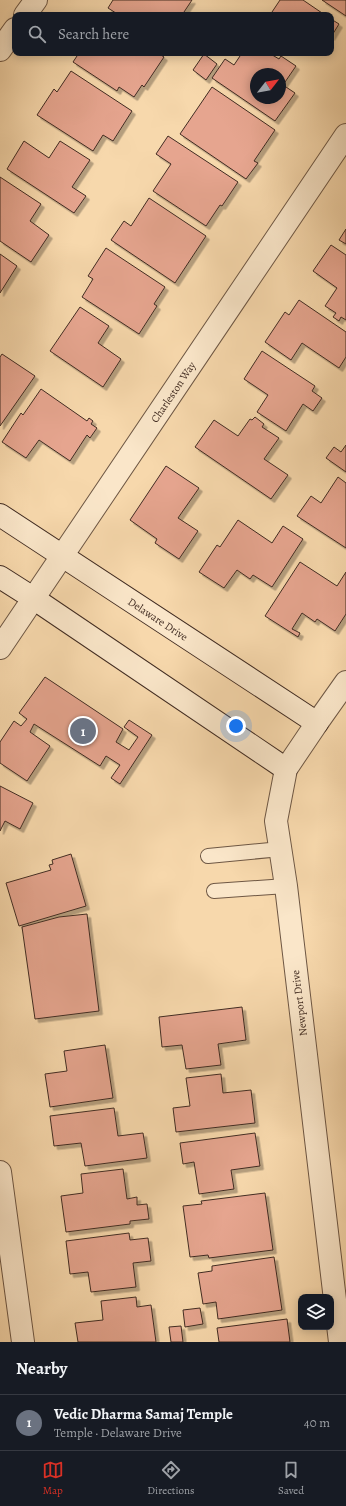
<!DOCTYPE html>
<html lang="en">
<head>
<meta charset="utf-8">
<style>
  :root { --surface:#171b24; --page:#242831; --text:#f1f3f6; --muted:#9ea1a6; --line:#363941; --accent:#d93025 }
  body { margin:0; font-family:Alegreya,serif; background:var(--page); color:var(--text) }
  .controls { position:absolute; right:12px; bottom:12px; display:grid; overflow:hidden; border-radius:8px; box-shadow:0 2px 10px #0003 }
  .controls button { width:36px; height:36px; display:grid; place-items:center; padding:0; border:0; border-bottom:1px solid var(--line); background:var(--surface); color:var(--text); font:20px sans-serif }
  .compass { position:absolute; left:250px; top:68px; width:36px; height:36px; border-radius:50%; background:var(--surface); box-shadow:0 2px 10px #0003; rotate:59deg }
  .you { position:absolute; left:236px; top:726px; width:14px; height:14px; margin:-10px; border:3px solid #fff; border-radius:50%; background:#1a73e8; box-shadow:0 0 0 6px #1a73e833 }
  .badge { display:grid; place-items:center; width:26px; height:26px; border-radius:50%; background:var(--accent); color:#fff; font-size:13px; font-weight:700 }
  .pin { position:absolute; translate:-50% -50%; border:2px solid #fff; box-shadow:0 1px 4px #0006 }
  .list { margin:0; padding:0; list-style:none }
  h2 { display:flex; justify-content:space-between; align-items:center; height:52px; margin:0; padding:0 16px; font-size:17px }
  h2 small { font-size:13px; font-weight:400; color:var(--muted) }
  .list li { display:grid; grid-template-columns:26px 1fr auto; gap:12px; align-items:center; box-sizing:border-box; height:56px; padding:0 16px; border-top:1px solid var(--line) }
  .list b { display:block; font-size:15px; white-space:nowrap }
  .list p { margin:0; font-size:13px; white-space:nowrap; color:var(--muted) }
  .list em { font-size:13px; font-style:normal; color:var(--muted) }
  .icon { flex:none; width:22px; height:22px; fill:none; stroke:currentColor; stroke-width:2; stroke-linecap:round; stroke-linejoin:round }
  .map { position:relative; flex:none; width:346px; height:1342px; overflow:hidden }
  .search { position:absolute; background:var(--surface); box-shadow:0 2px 10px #0003; left:12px; right:12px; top:12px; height:44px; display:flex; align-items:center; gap:10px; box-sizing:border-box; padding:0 14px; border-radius:8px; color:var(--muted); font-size:15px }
  .sheet { height:108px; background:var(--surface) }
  nav { display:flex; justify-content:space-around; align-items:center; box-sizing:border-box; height:56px; border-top:1px solid var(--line); background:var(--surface); font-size:11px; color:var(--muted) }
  nav a { display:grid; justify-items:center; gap:2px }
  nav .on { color:var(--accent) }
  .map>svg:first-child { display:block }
  .building { fill:#e6a58f; stroke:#412c22; fill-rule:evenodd; filter:url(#shadow) }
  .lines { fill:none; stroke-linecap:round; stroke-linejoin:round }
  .lane-casing { stroke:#6e5744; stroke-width:16 }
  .street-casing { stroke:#6e5744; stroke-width:24 }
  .secondary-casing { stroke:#412c22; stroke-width:24 }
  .lane { stroke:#fae6c9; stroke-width:14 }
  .street { stroke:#fae6c9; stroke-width:22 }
  .secondary { stroke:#fae6c9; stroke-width:22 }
  .labels { text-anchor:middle; stroke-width:3; stroke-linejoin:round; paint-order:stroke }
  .street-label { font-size:11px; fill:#412c22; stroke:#fae6c9 }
</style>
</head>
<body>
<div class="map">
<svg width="346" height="1342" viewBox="0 0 346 1342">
  <defs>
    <filter id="shadow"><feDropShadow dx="3.5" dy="3.5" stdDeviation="0" flood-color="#0004"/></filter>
  </defs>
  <rect width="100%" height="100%" fill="#f7d8ac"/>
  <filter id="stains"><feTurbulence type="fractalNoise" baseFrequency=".005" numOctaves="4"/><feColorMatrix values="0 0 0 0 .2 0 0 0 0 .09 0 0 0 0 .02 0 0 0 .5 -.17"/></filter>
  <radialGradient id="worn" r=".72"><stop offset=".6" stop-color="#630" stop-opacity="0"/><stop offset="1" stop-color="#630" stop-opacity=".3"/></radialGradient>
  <g class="building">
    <path d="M 113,0 L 192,0 L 182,15 L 151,15 L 148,13 L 146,15 L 119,15 L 108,8 Z"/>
    <path d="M 280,0 L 303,0 L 325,15 L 270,15 Z"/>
    <path d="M 322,0 L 346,0 L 346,16 Z"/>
    <path d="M 331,19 L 339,24 L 331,37 Z"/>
    <path d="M 79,53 L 158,53 L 164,57 L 144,87 L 142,85 L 134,97 L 119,87 L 117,91 L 73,62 Z"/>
    <path d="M 242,53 L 269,53 L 279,59 L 281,56 L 296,66 L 283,85 L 295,93 L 275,121 L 212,78 L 225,59 L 234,65 ZM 256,74 L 280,74 L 280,98 L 256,98 Z"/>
    <path d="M 204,54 L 217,64 L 206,80 L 193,70 Z"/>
    <path d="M 71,71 L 132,111 L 113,141 L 103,135 L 93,151 L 37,115 L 54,89 L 57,92 Z"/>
    <path d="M 212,87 L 275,130 L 254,161 L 258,163 L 246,179 L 180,134 Z"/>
    <path d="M 168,136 L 238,182 L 222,206 L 220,205 L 206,226 L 153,191 L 171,164 L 156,154 Z"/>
    <path d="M 24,141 L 49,158 L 60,141 L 90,160 L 72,187 L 86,196 L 74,213 L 7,169 Z"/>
    <path d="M 0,177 L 41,204 L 30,221 L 49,235 L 31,262 L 0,241 Z"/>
    <path d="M 149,198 L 206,236 L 175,283 L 111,240 L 124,221 L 131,226 Z"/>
    <path d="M 346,229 L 346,244 L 339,240 Z"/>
    <path d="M 331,245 L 346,255 L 346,320 L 341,317 L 339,321 L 333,317 L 336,313 L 325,306 L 337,288 L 313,271 Z"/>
    <path d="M 106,248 L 165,287 L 154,304 L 157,306 L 139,334 L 82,297 L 93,279 L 88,276 Z"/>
    <path d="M 0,254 L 17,266 L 0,293 Z"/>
    <path d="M 299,300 L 346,332 L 346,357 L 339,368 L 302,343 L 291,360 L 265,342 L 285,312 L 289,315 Z"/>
    <path d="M 80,307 L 109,326 L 98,343 L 121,359 L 103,387 L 50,351 Z"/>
    <path d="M 262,351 L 315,386 L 312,391 L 322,398 L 313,411 L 303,404 L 286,431 L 257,412 L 268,395 L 244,379 Z"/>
    <path d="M 2,354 L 35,376 L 0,426 L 0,357 Z"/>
    <path d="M 41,389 L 87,421 L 89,418 L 93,421 L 91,424 L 97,428 L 90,438 L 87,435 L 70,461 L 39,440 L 26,458 L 2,442 L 21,413 L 23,415 Z"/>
    <path d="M 255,417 L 264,424 L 262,427 L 279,438 L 264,459 L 288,475 L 271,499 L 195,447 L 214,420 L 238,436 L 250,419 L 252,420 Z"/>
    <path d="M 346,445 L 346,472 L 326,458 L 334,447 L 341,452 Z"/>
    <path d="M 166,466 L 199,488 L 178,518 L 198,531 L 179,559 L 155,543 L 157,539 L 130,520 Z"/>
    <path d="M 338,477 L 346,483 L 346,548 L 297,516 L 311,496 L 321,503 Z"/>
    <path d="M 238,520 L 272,543 L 283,526 L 303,539 L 272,587 L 253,575 L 250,579 L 237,570 L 224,588 L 199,572 L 217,545 L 220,547 Z"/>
    <path d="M 300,562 L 337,586 L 346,572 L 346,614 L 335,631 L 317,619 L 315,622 L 302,613 L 292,629 L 300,633 L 298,637 L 265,616 Z"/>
    <path d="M 45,677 L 123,729 L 116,742 L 129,750 L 138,737 L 124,727 L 129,720 L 152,735 L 120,784 L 111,778 L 120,765 L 106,756 L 100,766 L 34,724 L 30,732 L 50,746 L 27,781 L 0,763 L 0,742 L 14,721 L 21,726 L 27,719 L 19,713 Z"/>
    <path d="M 0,786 L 33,803 L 20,829 L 5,821 L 0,831 Z"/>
    <path d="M 71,854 L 86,906 L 19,926 L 6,883 L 51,870 L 49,865 L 53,864 L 52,860 Z"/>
    <path d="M 87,914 L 99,1011 L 35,1019 L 22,927 L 59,917 Z"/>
    <path d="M 242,1007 L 246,1040 L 218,1044 L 221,1065 L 186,1069 L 182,1045 L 162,1047 L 159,1017 Z"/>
    <path d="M 105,1045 L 113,1098 L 50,1107 L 45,1074 L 67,1071 L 64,1051 Z"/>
    <path d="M 221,1074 L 223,1093 L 251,1090 L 255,1123 L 176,1132 L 173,1108 L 190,1106 L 186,1078 Z"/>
    <path d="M 114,1108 L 118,1136 L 143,1133 L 147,1158 L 85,1166 L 81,1143 L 54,1146 L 50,1116 Z"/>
    <path d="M 255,1133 L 260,1166 L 231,1170 L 234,1189 L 199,1194 L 194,1162 L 183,1164 L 180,1143 Z"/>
    <path d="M 123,1169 L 127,1199 L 137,1197 L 137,1205 L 147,1204 L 149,1219 L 130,1221 L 130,1224 L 66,1232 L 61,1196 L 83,1193 L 81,1174 Z"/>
    <path d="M 265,1193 L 273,1250 L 209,1258 L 208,1255 L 190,1257 L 183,1206 L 202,1204 L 201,1201 Z"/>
    <path d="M 129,1233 L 130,1240 L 148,1238 L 151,1261 L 133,1263 L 136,1287 L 91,1292 L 88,1272 L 70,1274 L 66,1241 Z"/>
    <path d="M 274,1257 L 282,1310 L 218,1319 L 216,1302 L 203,1304 L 198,1273 L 212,1271 L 212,1266 Z"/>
    <path d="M 136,1297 L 137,1307 L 151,1305 L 156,1342 L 78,1342 L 75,1323 L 103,1320 L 101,1301 Z"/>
    <path d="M 200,1308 L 203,1324 L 185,1327 L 183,1310 Z"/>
    <path d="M 287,1319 L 290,1342 L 219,1342 L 217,1328 Z"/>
    <path d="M 181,1326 L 183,1342 L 171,1342 L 169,1327 Z"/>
  </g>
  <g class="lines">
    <defs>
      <g id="lane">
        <path d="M 208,856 L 281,849"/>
        <path d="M 214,891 L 286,886"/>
      </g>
      <g id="street">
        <path d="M 25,15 L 36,0"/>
        <path d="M 0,50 L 15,29"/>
        <path d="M 0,648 L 346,135"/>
        <path d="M 0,1172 L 23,1342"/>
        <path d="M 340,1342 L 286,886 L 276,821 L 286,769 L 317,723 L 346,682"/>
      </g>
      <g id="secondary">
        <path d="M 0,515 L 317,723"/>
        <path d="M 0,577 L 33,598 L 286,769"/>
      </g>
    </defs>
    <use href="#lane" class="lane-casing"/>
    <use href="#street" class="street-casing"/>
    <use href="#secondary" class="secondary-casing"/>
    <use href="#lane" class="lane"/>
    <use href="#street" class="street"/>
    <use href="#secondary" class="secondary"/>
  </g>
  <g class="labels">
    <g class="street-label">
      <text transform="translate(173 392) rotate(-56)" y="4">Charleston Way</text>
      <text transform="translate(158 619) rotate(33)" y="4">Delaware Drive</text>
      <text transform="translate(299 1003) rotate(-97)" y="4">Newport Drive</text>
    </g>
  </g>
  <rect width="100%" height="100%" filter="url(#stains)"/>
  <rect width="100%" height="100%" fill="url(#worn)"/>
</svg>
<div class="controls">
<button><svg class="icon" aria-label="layers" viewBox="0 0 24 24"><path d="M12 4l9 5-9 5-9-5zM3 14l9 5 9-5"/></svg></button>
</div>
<svg class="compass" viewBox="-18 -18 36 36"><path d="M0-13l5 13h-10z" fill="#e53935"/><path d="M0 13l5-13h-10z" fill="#9ea1a6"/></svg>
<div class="you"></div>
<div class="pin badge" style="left:83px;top:731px;background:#6b7280">1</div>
<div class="search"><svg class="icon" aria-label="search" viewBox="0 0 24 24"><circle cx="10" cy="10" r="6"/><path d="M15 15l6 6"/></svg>Search here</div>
</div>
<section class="sheet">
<h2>Nearby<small></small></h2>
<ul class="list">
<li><span class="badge" style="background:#6b7280">1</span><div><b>Vedic Dharma Samaj Temple</b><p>Temple · Delaware Drive</p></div><em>40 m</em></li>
</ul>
</section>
<nav>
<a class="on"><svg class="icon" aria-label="map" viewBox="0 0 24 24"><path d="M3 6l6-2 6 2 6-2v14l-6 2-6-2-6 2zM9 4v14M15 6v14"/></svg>Map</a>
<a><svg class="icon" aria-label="directions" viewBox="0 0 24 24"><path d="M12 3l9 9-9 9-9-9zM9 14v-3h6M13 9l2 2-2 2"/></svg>Directions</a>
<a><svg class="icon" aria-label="saved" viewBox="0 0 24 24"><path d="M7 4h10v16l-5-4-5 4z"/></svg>Saved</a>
</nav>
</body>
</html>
